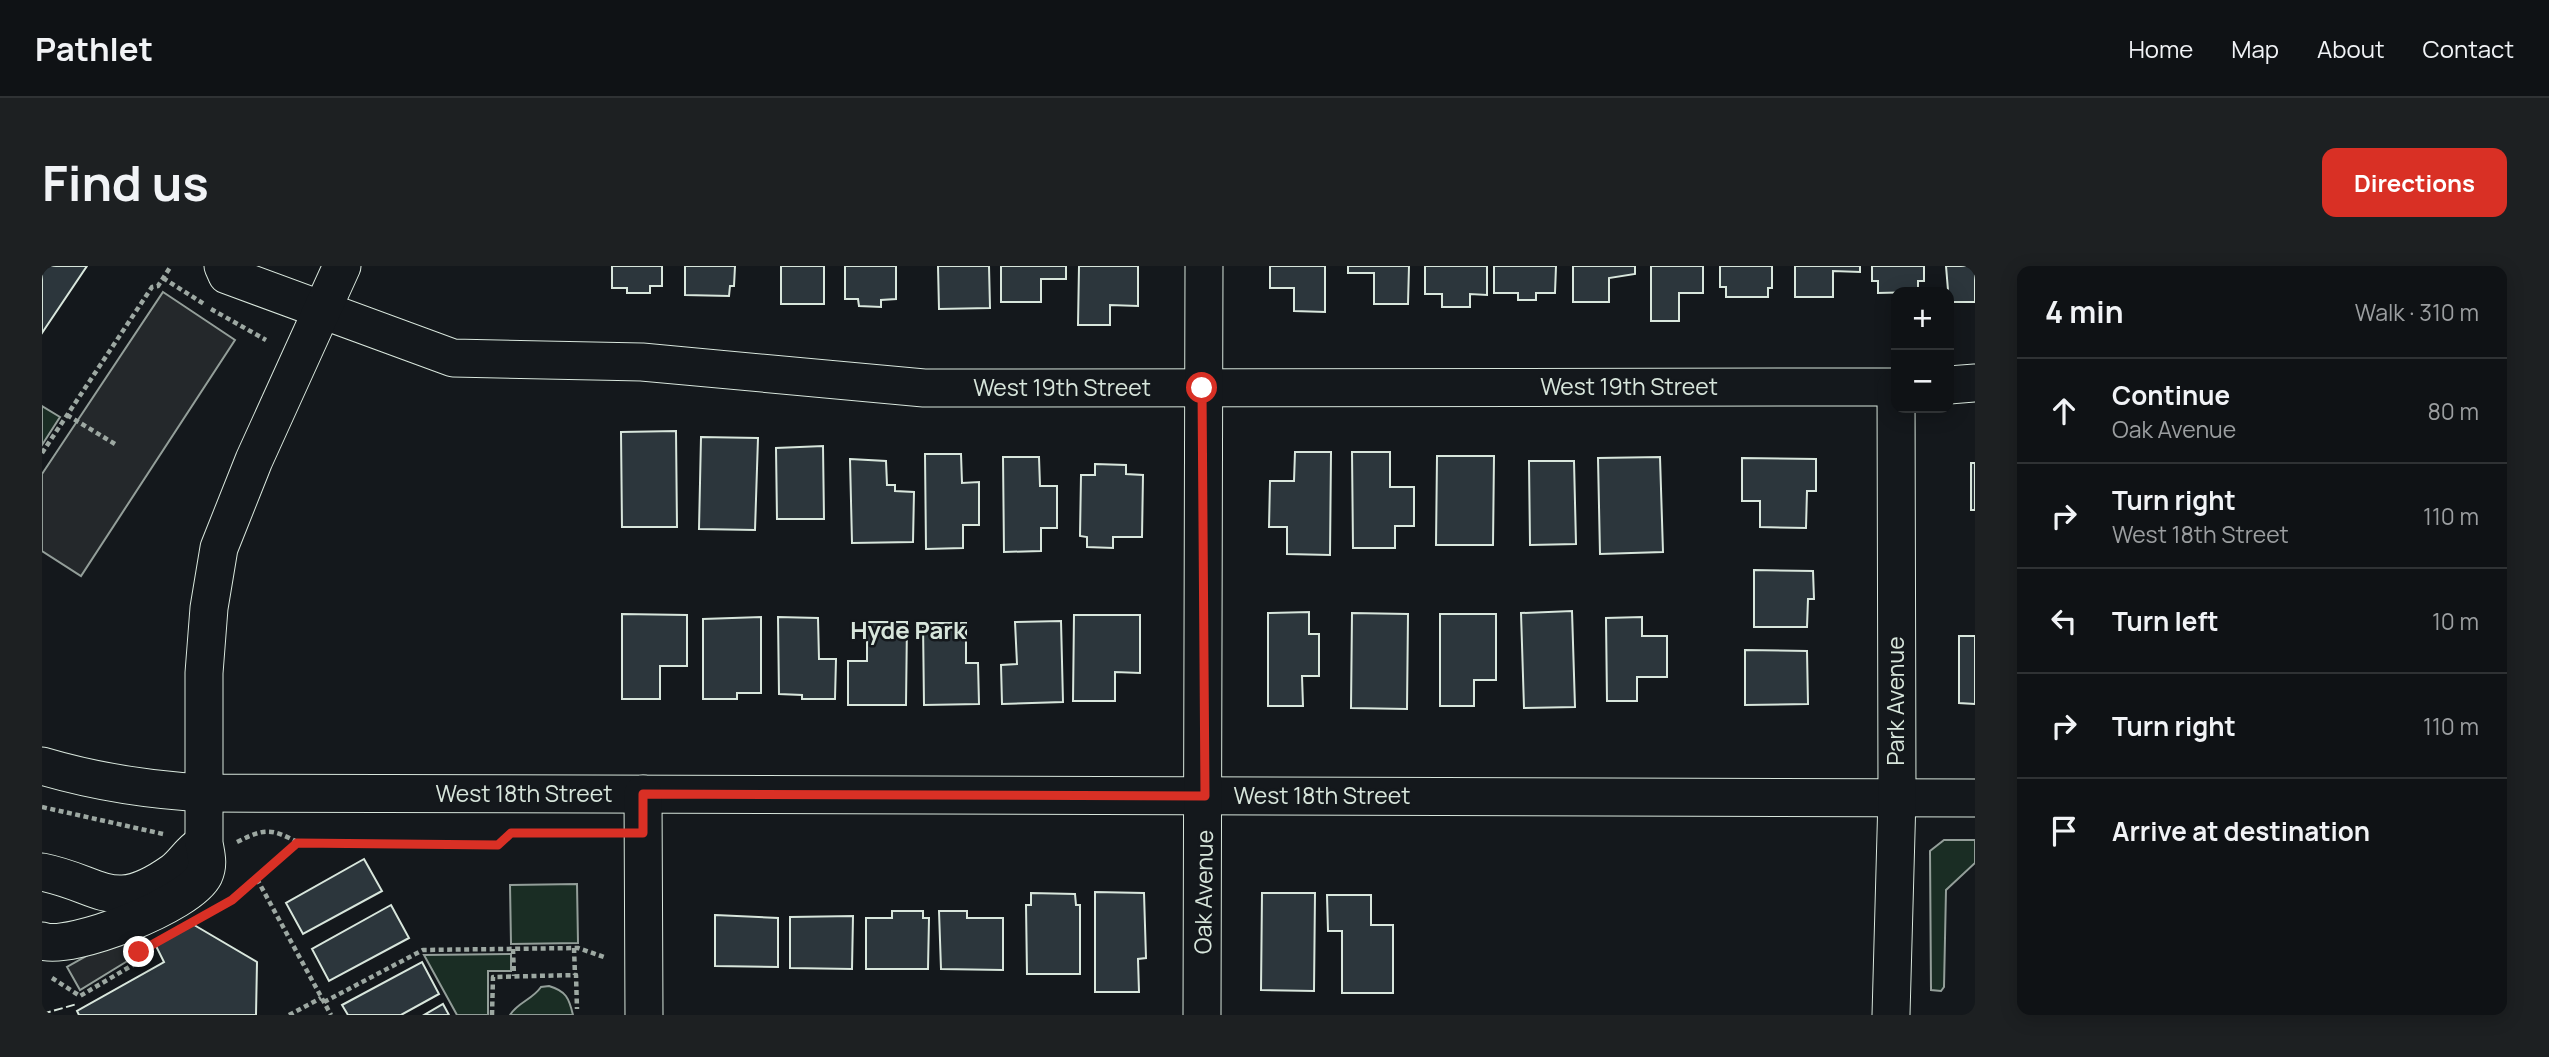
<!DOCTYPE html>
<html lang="en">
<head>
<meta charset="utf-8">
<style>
  :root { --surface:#0f1215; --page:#1d2022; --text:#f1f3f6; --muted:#9b9ea0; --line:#2f3234; --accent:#d93025 }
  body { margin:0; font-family:Manrope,sans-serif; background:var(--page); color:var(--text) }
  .controls { position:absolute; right:21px; top:21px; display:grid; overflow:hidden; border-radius:14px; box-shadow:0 4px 18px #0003 }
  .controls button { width:63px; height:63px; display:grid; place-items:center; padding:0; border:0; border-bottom:2px solid var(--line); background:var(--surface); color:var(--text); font:35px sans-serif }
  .stop { position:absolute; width:21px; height:21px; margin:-16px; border:5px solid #d93025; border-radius:50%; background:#fff }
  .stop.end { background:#d93025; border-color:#fff; box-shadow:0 2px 7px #0008 }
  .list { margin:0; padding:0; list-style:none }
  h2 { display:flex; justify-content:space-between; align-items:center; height:91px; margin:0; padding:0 28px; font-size:30px }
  h2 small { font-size:23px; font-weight:400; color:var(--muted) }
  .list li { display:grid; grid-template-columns:46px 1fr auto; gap:21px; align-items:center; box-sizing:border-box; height:105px; padding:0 28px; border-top:2px solid var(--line) }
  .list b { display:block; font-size:26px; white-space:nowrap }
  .list p { margin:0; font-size:23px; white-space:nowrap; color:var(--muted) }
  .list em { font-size:23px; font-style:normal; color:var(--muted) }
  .icon { flex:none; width:38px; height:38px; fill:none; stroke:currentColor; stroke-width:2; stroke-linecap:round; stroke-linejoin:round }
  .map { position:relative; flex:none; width:1933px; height:749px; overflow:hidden; border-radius:14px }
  header { display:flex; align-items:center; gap:42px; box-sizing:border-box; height:98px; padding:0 35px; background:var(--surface); border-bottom:2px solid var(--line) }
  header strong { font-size:33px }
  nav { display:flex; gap:38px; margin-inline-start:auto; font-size:24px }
  .intro { display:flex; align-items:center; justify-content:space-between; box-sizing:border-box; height:168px; padding:0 42px }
  h1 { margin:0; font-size:49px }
  .button { padding:18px 32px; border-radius:14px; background:var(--accent); color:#fff; font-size:24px; font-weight:700 }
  main { display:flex; gap:42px; padding:0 42px }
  aside { flex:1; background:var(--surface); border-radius:14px; box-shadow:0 4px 18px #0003 }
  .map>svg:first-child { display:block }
  .green { fill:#1a2d24; stroke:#939e99; stroke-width:2 }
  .parking { fill:#24282b; stroke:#939e99; stroke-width:2 }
  .building { fill:#2c363c; stroke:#d8e6dc; stroke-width:2 }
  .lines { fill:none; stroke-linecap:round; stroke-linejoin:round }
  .minor-casing { stroke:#d8e6dc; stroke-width:39 }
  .path { stroke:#9da8a2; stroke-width:4.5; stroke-dasharray:5 3.5; stroke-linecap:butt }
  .minor { stroke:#14181c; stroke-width:37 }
  .fence { stroke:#d8e6dc; stroke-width:2; stroke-dasharray:9 3.5; stroke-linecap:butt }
  .route { stroke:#d93025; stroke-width:9 }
  .labels { text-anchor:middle; stroke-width:5; stroke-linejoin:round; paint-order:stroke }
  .street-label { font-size:23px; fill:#d8e6dc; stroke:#14181c }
  .neighbourhood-label { font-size:24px; font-weight:bold; fill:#d8e6dc; stroke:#14181c }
</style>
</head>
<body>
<header>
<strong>Pathlet</strong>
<nav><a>Home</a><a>Map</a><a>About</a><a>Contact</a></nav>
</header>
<div class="intro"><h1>Find us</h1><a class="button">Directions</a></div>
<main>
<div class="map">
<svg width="1933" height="749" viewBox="0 0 1933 749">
  <rect width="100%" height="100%" fill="#14181c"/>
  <g class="green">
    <path d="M 0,140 L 18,151 L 0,179 Z"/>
    <path d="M 1902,574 L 1933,574 L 1933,597 L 1904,624 L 1902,721 L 1899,725 L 1889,724 L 1888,585 Z"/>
    <path d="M 535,618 L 536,677 L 469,678 L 468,619 Z"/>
    <path d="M 469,688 L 469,705 L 446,705 L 446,749 L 415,749 L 382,689 Z"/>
    <path d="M 507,720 C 524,725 527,732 531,749 L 468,749 C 476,736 490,734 499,721 Z"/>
  </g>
  <g class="parking">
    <path d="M 121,26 L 193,74 L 39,310 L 0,285 L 0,208 Z"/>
    <path d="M 80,670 L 92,691 L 38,724 L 25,701 Z"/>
  </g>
  <g class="building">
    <path d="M 0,0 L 45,0 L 0,67 Z"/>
    <path d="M 570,0 L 620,0 L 620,20 L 608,20 L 608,27 L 585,27 L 585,22 L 570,22 Z"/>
    <path d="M 643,0 L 693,0 L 692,20 L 688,20 L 687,30 L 643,29 Z"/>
    <rect x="739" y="0" width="43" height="38"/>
    <path d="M 803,0 L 854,0 L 854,33 L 839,34 L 839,41 L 817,40 L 816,33 L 803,33 Z"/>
    <path d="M 896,0 L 947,0 L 948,42 L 897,43 Z"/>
    <path d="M 959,0 L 1024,0 L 1024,13 L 999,13 L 999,36 L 959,36 Z"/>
    <path d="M 1037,0 L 1096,0 L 1096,40 L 1068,39 L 1068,59 L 1036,59 Z"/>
    <path d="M 1228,0 L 1283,0 L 1283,46 L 1252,45 L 1252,22 L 1228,22 Z"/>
    <path d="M 1306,0 L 1367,0 L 1366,38 L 1332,38 L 1332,7 L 1306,7 Z"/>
    <path d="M 1383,0 L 1445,0 L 1445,29 L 1428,28 L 1428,41 L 1400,41 L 1400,28 L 1383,28 Z"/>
    <path d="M 1452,0 L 1514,0 L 1513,27 L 1494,27 L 1494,34 L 1476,34 L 1476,27 L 1452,27 Z"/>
    <path d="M 1531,0 L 1593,0 L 1593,8 L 1567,12 L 1567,36 L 1531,36 Z"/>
    <path d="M 1609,0 L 1661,0 L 1661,27 L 1637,27 L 1637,55 L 1609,55 Z"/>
    <path d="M 1678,0 L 1730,0 L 1730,22 L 1726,22 L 1726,31 L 1684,31 L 1684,21 L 1678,21 Z"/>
    <path d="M 1753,0 L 1818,0 L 1818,6 L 1791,5 L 1791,31 L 1753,31 Z"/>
    <path d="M 1830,0 L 1882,0 L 1882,15 L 1876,15 L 1876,26 L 1836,27 L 1836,15 L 1830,15 Z"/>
    <path d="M 1904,0 L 1933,0 L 1933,36 L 1907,36 Z"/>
    <path d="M 634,165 L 635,261 L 580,261 L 579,166 Z"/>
    <path d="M 659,171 L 716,172 L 713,264 L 657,263 Z"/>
    <path d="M 781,180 L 782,253 L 735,253 L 734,182 Z"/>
    <path d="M 1253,186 L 1289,186 L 1288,289 L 1245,288 L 1245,261 L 1227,261 L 1228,215 L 1252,215 Z"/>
    <path d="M 1310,186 L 1348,186 L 1348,221 L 1372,221 L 1372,260 L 1353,260 L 1353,282 L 1311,282 Z"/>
    <path d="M 883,188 L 919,188 L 920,217 L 937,216 L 937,259 L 921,259 L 921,282 L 884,283 Z"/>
    <path d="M 1395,190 L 1452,190 L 1451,279 L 1394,279 Z"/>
    <path d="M 961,191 L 997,191 L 998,220 L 1015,220 L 1015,262 L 999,262 L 999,285 L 962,286 Z"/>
    <path d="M 1618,191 L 1621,286 L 1558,288 L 1556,192 Z"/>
    <path d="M 1700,192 L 1774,193 L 1774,225 L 1765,225 L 1764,262 L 1718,261 L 1718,235 L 1700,235 Z"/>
    <path d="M 808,193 L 844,195 L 845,219 L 853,219 L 853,225 L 872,226 L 871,276 L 810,277 Z"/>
    <path d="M 1487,195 L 1532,195 L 1534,278 L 1488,279 Z"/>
    <rect x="1929" y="197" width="4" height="47"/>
    <path d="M 1053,198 L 1084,199 L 1084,208 L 1101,209 L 1100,271 L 1071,271 L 1071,282 L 1045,281 L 1045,271 L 1038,270 L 1039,209 L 1053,209 Z"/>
    <path d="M 1712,304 L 1771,305 L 1772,333 L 1766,333 L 1765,361 L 1712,361 Z"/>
    <path d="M 1530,345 L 1533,441 L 1482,442 L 1479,347 Z"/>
    <path d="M 1267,346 L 1267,368 L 1277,368 L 1277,410 L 1260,410 L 1261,440 L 1226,440 L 1226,347 Z"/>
    <path d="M 1310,347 L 1366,348 L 1365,443 L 1309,442 Z"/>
    <path d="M 580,348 L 645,349 L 645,400 L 618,400 L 618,433 L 580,433 Z"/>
    <path d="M 1398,348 L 1454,348 L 1454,414 L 1432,414 L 1432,440 L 1398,440 Z"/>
    <path d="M 1032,349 L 1098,349 L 1098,407 L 1073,406 L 1073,435 L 1031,435 Z"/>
    <path d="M 719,351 L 719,427 L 695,427 L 695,433 L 661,433 L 661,353 Z"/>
    <path d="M 736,351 L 776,352 L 777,393 L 794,393 L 793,433 L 760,433 L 760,429 L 737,428 Z"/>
    <path d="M 1600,351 L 1600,370 L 1625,370 L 1625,411 L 1595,411 L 1595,435 L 1565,435 L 1564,352 Z"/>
    <path d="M 1019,355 L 1021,436 L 960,438 L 959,399 L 975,398 L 973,356 Z"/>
    <path d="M 825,356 L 865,356 L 864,439 L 806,439 L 806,395 L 825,395 Z"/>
    <path d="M 881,357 L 924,357 L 924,397 L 936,397 L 937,438 L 882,439 Z"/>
    <path d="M 1917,370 L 1933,370 L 1933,438 L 1917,437 Z"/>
    <path d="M 1703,384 L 1765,385 L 1766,438 L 1703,439 Z"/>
    <path d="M 322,593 L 340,625 L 261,668 L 244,637 Z"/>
    <path d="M 1053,626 L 1102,627 L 1104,692 L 1096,693 L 1097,726 L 1053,726 Z"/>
    <path d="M 989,627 L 1033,628 L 1034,639 L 1038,639 L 1038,708 L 985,708 L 984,639 L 989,639 Z"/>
    <path d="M 1220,627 L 1273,627 L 1272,725 L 1219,724 Z"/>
    <path d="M 1285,629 L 1329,629 L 1329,659 L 1351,659 L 1351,727 L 1300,727 L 1300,665 L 1286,665 Z"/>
    <path d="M 349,639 L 367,672 L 287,715 L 270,683 Z"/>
    <path d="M 850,645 L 881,645 L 881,652 L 887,652 L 886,703 L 824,703 L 824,652 L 850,652 Z"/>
    <path d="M 897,645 L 925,645 L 925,652 L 961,652 L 961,704 L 899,703 Z"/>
    <path d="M 673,649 L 736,652 L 736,701 L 673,700 Z"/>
    <path d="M 811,650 L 810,703 L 748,702 L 748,651 Z"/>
    <path d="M 147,656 L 215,696 L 214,749 L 37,749 L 35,745 L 122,696 L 112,676 Z"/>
    <path d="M 380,696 L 397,728 L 359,749 L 306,749 L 300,739 Z"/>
    <path d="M 401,738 L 407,749 L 382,749 Z"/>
  </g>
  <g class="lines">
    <defs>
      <g id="minor">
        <path d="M 181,0 L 185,9 L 411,92 L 600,96 L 882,122 L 1854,121"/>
        <path d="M 1907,119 L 1933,117"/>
        <path d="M 0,500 C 54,516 106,524 163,527 L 1933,532"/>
        <path d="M 601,528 L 602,749"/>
        <path d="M 0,606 C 60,618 70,649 131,606 C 142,598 147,587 158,580"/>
        <path d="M 0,675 C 29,685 148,638 162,609 C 167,598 164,589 162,577 L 162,407 L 167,342 L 177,282 L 212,194 L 300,0"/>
        <path d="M 1160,749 L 1162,0"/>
        <path d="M 1849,749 L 1855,531 L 1854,121"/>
      </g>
    </defs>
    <use href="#minor" class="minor-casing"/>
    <g class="path">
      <path d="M 121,12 L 162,38"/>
      <path d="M 169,43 L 224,74"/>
      <path d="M 25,149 L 73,178"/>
      <path d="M 0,187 L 110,21 L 116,20 L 129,0"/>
      <path d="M 0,541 L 121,568"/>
      <path d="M 195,576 C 223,562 229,562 257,577"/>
      <path d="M 215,613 L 289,749"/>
      <path d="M 187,636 L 255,577 L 456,579 L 469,567 L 568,567"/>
      <path d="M 532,682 L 533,709"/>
      <path d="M 471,683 L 472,710"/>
      <path d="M 10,712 L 38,730 L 101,693 L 99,689"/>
      <path d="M 282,736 L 381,684 L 536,682 L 562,691"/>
      <path d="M 247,749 L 279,732"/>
      <path d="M 450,749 L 451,711 L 534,709 L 535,743"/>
    </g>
    <use href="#minor" class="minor"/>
    <path class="fence" d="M 0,748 L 35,738"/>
  </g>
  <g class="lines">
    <path class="route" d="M 97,686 L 190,634 L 255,577 L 456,579 L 469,567 L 601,567 L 601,528 L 1163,530 L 1160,122"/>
  </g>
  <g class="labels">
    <g class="street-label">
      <text x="1587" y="129">West 19th Street</text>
      <text x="1020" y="130">West 19th Street</text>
      <text transform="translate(1854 435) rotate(-90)" y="8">Park Avenue</text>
      <text x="482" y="536">West 18th Street</text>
      <text x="1280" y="538">West 18th Street</text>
      <text transform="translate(1162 626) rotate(-89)" y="8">Oak Avenue</text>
    </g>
    <g class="neighbourhood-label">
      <text x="866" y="373">Hyde Park</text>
    </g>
  </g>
</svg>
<div class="controls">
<button>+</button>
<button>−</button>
</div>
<div class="stop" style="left:1160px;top:122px"></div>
<div class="stop end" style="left:97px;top:686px"></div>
</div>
<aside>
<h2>4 min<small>Walk · 310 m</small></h2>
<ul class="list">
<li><svg class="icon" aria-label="ahead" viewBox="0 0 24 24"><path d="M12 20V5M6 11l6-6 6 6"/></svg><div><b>Continue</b><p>Oak Avenue</p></div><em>80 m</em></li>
<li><svg class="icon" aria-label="right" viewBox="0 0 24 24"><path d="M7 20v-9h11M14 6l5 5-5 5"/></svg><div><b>Turn right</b><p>West 18th Street</p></div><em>110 m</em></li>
<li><svg class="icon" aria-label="left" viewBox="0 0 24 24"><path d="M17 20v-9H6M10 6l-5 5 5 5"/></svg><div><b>Turn left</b></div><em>10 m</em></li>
<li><svg class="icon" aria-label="right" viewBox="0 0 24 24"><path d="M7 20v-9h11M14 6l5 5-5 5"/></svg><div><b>Turn right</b></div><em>110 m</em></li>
<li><svg class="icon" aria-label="arrive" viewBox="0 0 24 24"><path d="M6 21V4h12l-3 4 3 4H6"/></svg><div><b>Arrive at destination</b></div></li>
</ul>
</aside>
</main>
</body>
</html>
